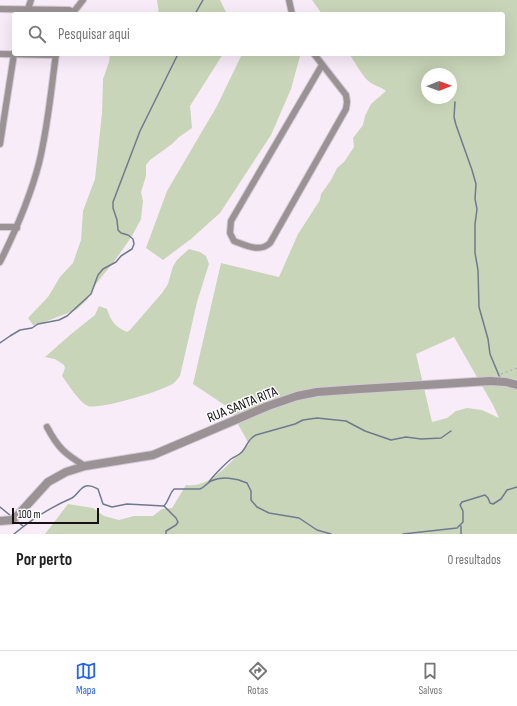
<!DOCTYPE html>
<html lang="pt">
<head>
<meta charset="utf-8">
<style>
  :root { --surface:#fff; --page:#f2f2f2; --text:#222; --muted:#767676; --line:#e0e0e0; --accent:#2563eb }
  body { margin:0; font-family:"Sofia Sans Condensed",sans-serif; background:var(--page); color:var(--text) }
  .compass { position:absolute; left:421px; top:68px; width:36px; height:36px; border-radius:50%; background:var(--surface); box-shadow:0 4px 16px #0002; rotate:89deg }
  .scale { position:absolute; left:12px; bottom:10px; width:87px; box-sizing:border-box; padding-left:4px; border:2px solid #151115; border-top:0; font-size:11px; line-height:14px; white-space:nowrap; color:#151115; -webkit-text-stroke:3px #fefefe; paint-order:stroke }
  .list { margin:0; padding:0; list-style:none }
  h2 { display:flex; justify-content:space-between; align-items:center; height:52px; margin:0; padding:0 16px; font-size:17px }
  h2 small { font-size:13px; font-weight:400; color:var(--muted) }
  .icon { flex:none; width:22px; height:22px; fill:none; stroke:currentColor; stroke-width:2; stroke-linecap:round; stroke-linejoin:round }
  .map { position:relative; flex:none; width:517px; height:534px; overflow:hidden }
  .search { position:absolute; background:var(--surface); box-shadow:0 4px 16px #0002; left:12px; right:12px; top:12px; height:44px; display:flex; align-items:center; gap:10px; box-sizing:border-box; padding:0 14px; border-radius:4px; color:var(--muted); font-size:15px }
  .sheet { height:116px; background:var(--surface) }
  nav { display:flex; justify-content:space-around; align-items:center; box-sizing:border-box; height:56px; border-top:1px solid var(--line); background:var(--surface); font-size:11px; color:var(--muted) }
  nav a { display:grid; justify-items:center; gap:2px }
  nav .on { color:var(--accent) }
  .map>svg:first-child { display:block }
  .green { fill:#c8d5b8; fill-rule:evenodd }
  .lines { fill:none; stroke-linecap:round; stroke-linejoin:round }
  .stream { stroke:#6f7a8e; stroke-width:1.5 }
  .minor-casing { stroke:#d4c9d4; stroke-width:8 }
  .tertiary-casing { stroke:#d4c9d4; stroke-width:10 }
  .path { stroke:#aca3ac; stroke-width:1; stroke-dasharray:2 3; stroke-linecap:butt }
  .minor { stroke:#9a9294; stroke-width:6 }
  .tertiary { stroke:#9a9294; stroke-width:8 }
  .labels { text-anchor:middle; stroke-width:3; stroke-linejoin:round; paint-order:stroke }
  .street-label { font-size:14px; fill:#151115; stroke:#fefefe }
</style>
</head>
<body>
<div class="map">
<svg width="517" height="534" viewBox="0 0 517 534">
  <rect width="100%" height="100%" fill="#f8ecf8"/>
  <g class="green">
    <path d="M 157,0 L 220,0 L 227,14 L 159,14 Z"/>
    <path d="M 312,0 L 517,0 L 517,534 L 45,534 L 68,504 L 93,508 L 104,516 L 119,520 L 134,516 L 153,516 L 162,509 L 172,508 L 186,485 C 211,489 232,459 249,444 L 229,408 L 193,384 L 221,263 L 279,277 L 298,234 L 320,200 L 321,194 L 331,180 L 337,168 L 344,162 L 354,147 L 353,138 L 363,125 L 365,116 L 371,104 L 386,91 C 381,87 376,86 371,83 C 362,77 356,63 349,54 L 503,54 L 503,14 L 322,14 ZM 427,74 L 451,74 L 451,98 L 427,98 ZM 454,337 L 493,405 L 499,418 L 482,410 L 467,408 L 456,411 L 447,418 L 432,422 L 416,354 Z"/>
    <path d="M 110,54 L 223,54 L 190,106 L 192,128 L 179,137 L 172,144 L 150,160 L 146,165 L 146,176 L 141,192 L 143,201 L 141,219 L 132,236 L 116,259 L 96,284 L 87,300 L 76,310 L 34,326 L 28,318 L 48,297 L 60,277 L 73,263 L 81,240 L 83,211 L 95,179 L 102,113 L 103,79 L 109,62 Z"/>
    <path d="M 242,54 L 298,54 L 300,56 L 291,89 L 271,135 L 220,213 L 191,239 L 163,260 L 146,248 L 167,191 L 217,106 Z"/>
    <path d="M 189,249 L 200,252 L 206,256 L 209,264 L 197,302 L 180,376 C 178,378 176,381 174,383 C 163,391 99,410 88,406 C 79,402 68,384 62,376 L 65,368 L 64,365 L 55,359 L 45,357 L 70,335 L 95,315 L 99,306 L 107,309 C 111,321 115,327 127,332 L 130,330 L 162,293 L 168,284 L 173,266 L 177,260 Z"/>
  </g>
  <g class="lines">
    <g class="stream">
      <path d="M 195,14 L 203,0"/>
      <path d="M 455,102 L 454,117 L 456,125 L 472,170 L 476,184 L 475,199 L 477,209 L 475,224 L 475,253 L 478,270 L 479,307 L 488,339 L 490,354 L 500,378"/>
      <path d="M 0,343 L 10,336 L 20,330 L 32,328 L 38,324 L 59,320 L 67,316 L 91,294 L 98,275 L 103,269 L 116,262 L 121,256 L 132,249 L 134,244 L 133,239 L 128,235 L 121,233 L 118,230 L 117,220 L 113,208 L 113,202 L 140,131 L 178,54"/>
      <path d="M 209,482 C 211,478 226,463 231,459 C 234,457 239,455 242,452 C 248,445 247,440 256,435 L 295,424 L 303,420 L 317,418 L 346,421 L 365,431 L 391,440 L 406,437 L 421,439 L 441,438 L 451,431"/>
      <path d="M 164,506 L 176,518 L 178,522 L 176,525 L 166,531 L 166,534"/>
      <path d="M 0,507 L 11,516"/>
      <path d="M 15,520 L 23,526"/>
      <path d="M 461,526 L 461,534"/>
      <path d="M 14,534 C 32,519 51,507 72,498 C 78,495 79,488 86,486 C 91,485 94,487 98,489 L 103,504 L 112,507 L 127,504 L 164,506 C 169,501 169,494 174,489 L 200,489 C 205,487 207,483 211,481 C 222,476 236,478 247,483 L 251,491 L 251,500 L 257,507 L 269,513 L 299,518 L 317,530 L 331,534"/>
      <path d="M 403,534 L 457,528 L 463,522 L 463,511 L 460,505 L 462,502 L 485,495 L 488,498 L 490,503 L 493,504 L 501,499 L 507,490 L 517,487"/>
    </g>
    <defs>
      <g id="minor">
        <path d="M 289,0 L 292,14"/>
        <path d="M 0,9 L 69,10 L 74,12"/>
        <path d="M 28,9 L 31,0"/>
        <path d="M 72,14 L 83,0"/>
        <path d="M 0,54 L 56,55"/>
        <path d="M 314,54 L 346,95 L 347,102 L 346,109 L 270,243 C 260,253 245,245 234,241 L 230,233 L 231,221 L 322,65"/>
        <path d="M 0,144 L 14,54"/>
        <path d="M 0,227 L 13,227 L 17,228"/>
        <path d="M 0,262 C 16,230 30,198 39,163 C 48,127 51,90 56,54"/>
        <path d="M 47,427 C 58,448 65,454 85,466"/>
      </g>
      <path id="tertiary" d="M 0,521 L 12,520 L 18,515 L 48,482 L 66,472 L 85,466 L 153,455 L 268,406 L 297,396 L 317,392 L 360,389 L 490,381 L 506,382 L 517,385"/>
    </defs>
    <use href="#minor" class="minor-casing"/>
    <use href="#tertiary" class="tertiary-casing"/>
    <path class="path" d="M 501,374 L 517,368"/>
    <use href="#minor" class="minor"/>
    <use href="#tertiary" class="tertiary"/>
  </g>
  <g class="labels">
    <g class="street-label">
      <text transform="translate(242 404) rotate(-22)" y="5">RUA SANTA RITA</text>
    </g>
  </g>
</svg>
<svg class="compass" viewBox="-18 -18 36 36"><path d="M0-13l5 13h-10z" fill="#e53935"/><path d="M0 13l5-13h-10z" fill="#767676"/></svg>
<div class="scale">100 m</div>
<div class="search"><svg class="icon" aria-label="search" viewBox="0 0 24 24"><circle cx="10" cy="10" r="6"/><path d="M15 15l6 6"/></svg>Pesquisar aqui</div>
</div>
<section class="sheet">
<h2>Por perto<small>0 resultados</small></h2>
<ul class="list">
</ul>
</section>
<nav>
<a class="on"><svg class="icon" aria-label="map" viewBox="0 0 24 24"><path d="M3 6l6-2 6 2 6-2v14l-6 2-6-2-6 2zM9 4v14M15 6v14"/></svg>Mapa</a>
<a><svg class="icon" aria-label="directions" viewBox="0 0 24 24"><path d="M12 3l9 9-9 9-9-9zM9 14v-3h6M13 9l2 2-2 2"/></svg>Rotas</a>
<a><svg class="icon" aria-label="saved" viewBox="0 0 24 24"><path d="M7 4h10v16l-5-4-5 4z"/></svg>Salvos</a>
</nav>
</body>
</html>
